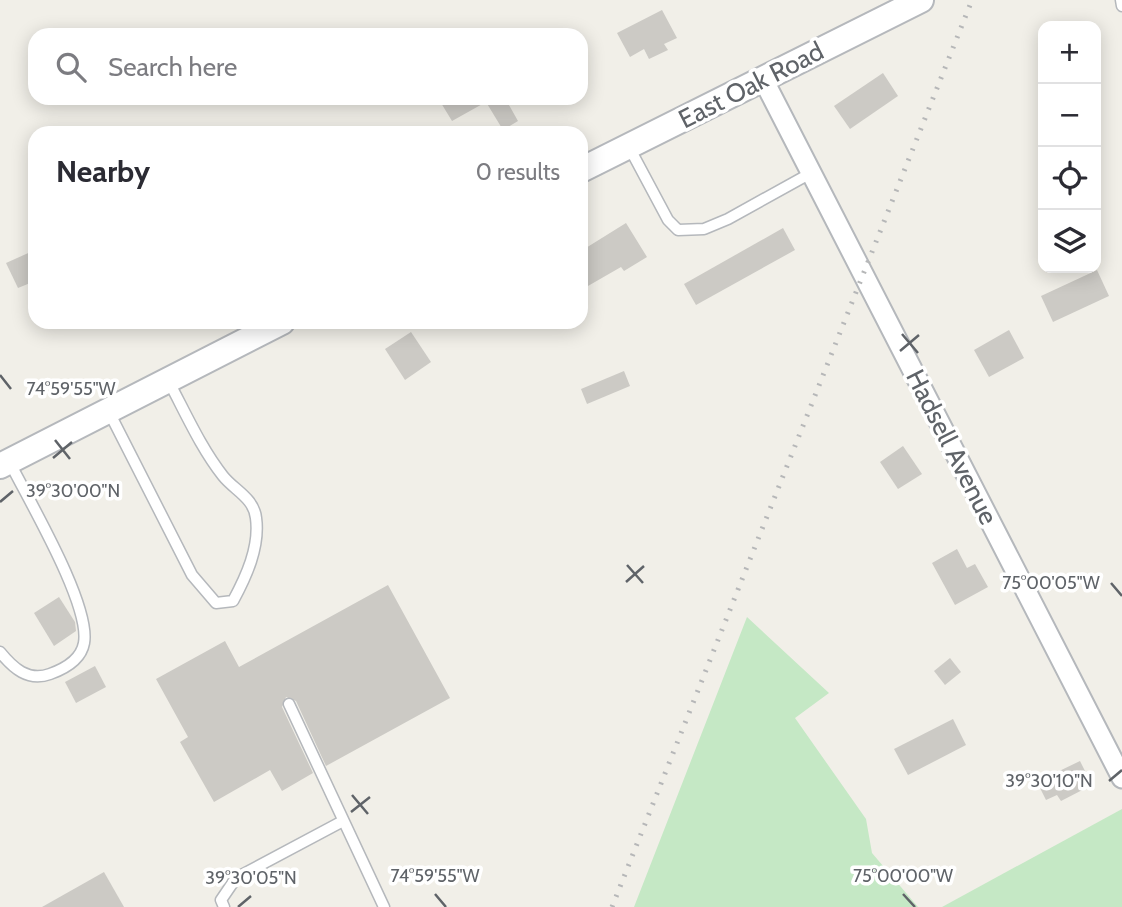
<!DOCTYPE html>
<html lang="en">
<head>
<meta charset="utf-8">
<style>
  :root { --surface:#fff; --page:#f7f7f7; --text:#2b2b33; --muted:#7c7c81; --line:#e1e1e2 }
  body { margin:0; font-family:Cabin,sans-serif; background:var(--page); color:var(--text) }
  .controls { position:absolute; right:21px; top:21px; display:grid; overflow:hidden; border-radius:14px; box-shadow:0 4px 18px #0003 }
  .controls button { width:63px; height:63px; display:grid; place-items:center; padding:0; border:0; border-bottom:2px solid var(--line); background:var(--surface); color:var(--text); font:35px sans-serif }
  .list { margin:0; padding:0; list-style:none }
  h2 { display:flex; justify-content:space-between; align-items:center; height:91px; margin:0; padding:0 28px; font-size:30px }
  h2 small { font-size:23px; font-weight:400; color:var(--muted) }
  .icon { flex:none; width:38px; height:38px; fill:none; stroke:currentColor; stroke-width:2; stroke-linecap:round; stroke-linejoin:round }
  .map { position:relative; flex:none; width:1122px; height:907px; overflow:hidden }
  .search { position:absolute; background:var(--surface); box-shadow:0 4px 18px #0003; left:28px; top:28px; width:560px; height:77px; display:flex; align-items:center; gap:18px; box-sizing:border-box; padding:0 24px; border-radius:21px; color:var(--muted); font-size:26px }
  .panel { position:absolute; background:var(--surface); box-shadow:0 4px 18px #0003; left:28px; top:126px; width:560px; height:203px; border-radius:21px }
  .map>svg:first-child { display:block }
  .green { fill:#c5e8c5 }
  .building { fill:#cccac5 }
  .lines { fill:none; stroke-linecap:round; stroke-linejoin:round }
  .service-casing { stroke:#b5b8bc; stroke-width:13 }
  .minor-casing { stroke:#b5b8bc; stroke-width:23 }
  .tertiary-casing { stroke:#b5b8bc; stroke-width:28 }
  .service { stroke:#fff; stroke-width:10 }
  .minor { stroke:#fff; stroke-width:19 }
  .tertiary { stroke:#fff; stroke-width:24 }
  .rail { stroke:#b6b7b8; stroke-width:5; stroke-dasharray:2 9; stroke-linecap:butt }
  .ticks { fill:none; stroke:#5f6368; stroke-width:2.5 }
  .labels { text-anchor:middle; stroke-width:7; stroke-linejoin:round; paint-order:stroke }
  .street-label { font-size:26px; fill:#5f6368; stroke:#fff }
  .ticks-label { font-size:18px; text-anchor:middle; fill:#5f6368; stroke:#fff; stroke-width:7; stroke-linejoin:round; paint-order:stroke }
</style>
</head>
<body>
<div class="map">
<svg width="1122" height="907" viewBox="0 0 1122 907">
  <rect width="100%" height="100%" fill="#f1efe8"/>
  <g class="green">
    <path d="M 747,617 L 829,693 L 795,718 L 866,819 L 872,853 L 918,907 L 634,907 Z"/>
    <path d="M 1122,809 L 1122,907 L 942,907 Z"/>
  </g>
  <g class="building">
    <path d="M 662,10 L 677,38 L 664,44 L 668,50 L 649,59 L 644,49 L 630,57 L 617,33 Z"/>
    <path d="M 883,73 L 898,96 L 850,129 L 834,106 Z"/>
    <path d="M 438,98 L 505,98 L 518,121 L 503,130 L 486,102 L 452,121 Z"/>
    <path d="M 626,223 L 647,257 L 624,271 L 621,267 L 581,290 L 581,251 Z"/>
    <path d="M 783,228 L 795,250 L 696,305 L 684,284 Z"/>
    <path d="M 35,250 L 35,281 L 18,288 L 6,263 Z"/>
    <path d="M 1097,270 L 1109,296 L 1053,322 L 1041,296 Z"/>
    <path d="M 1009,330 L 1024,358 L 989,377 L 974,350 Z"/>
    <path d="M 411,332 L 431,362 L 405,380 L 385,349 Z"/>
    <path d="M 624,371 L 630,386 L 587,404 L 581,389 Z"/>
    <path d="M 903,446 L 922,474 L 898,489 L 880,462 Z"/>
    <path d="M 957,549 L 967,568 L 975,564 L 988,587 L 955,605 L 932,563 Z"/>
    <path d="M 388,585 L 450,698 L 326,766 L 296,701 L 286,697 L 282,707 L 313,773 L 282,791 L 270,770 L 214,802 L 180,742 L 188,737 L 156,679 L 225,641 L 239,667 Z"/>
    <path d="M 59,597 L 75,622 L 76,631 L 54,646 L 34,613 Z"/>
    <path d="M 950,658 L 961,672 L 945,685 L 934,671 Z"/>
    <path d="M 95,666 L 106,687 L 76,703 L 65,682 Z"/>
    <path d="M 953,719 L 966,745 L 908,775 L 894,749 Z"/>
    <path d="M 1080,761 L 1092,785 L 1061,801 L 1057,795 L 1046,800 L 1035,778 L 1049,771 L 1051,775 Z"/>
    <path d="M 104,872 L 124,907 L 42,907 Z"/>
  </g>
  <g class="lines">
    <defs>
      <g id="service">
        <path d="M 1121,0 L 1122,6"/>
        <path d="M 629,147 L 668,220 L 678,230 L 704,229 L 728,219 L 811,173"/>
        <path d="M 109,412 L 192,575 L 216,603 L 233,601 C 246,577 260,547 256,518 C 254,498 234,490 223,476 C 201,448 186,414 169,382"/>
        <path d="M 0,652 C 13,668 28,682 50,674 C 64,669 81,660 84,643 C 91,605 28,499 9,461"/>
        <path d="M 289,704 L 384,907"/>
        <path d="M 224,907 L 221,900 L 236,878 L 343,821"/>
      </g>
      <path id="minor" d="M 763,79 L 1122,778"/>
      <g id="tertiary">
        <path d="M 581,170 L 921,0"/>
        <path d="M 0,466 L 282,322"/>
      </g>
    </defs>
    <use href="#service" class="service-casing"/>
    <use href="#minor" class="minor-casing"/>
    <use href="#tertiary" class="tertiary-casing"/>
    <use href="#service" class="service"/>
    <use href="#minor" class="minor"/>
    <use href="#tertiary" class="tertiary"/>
    <path class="rail" d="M 612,907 L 972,0"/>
  </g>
  <path class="ticks" d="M 902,334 L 918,353M 900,351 L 919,335M 0,375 L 11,389M 55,440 L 70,459M 53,458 L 72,442M 0,502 L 13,491M 627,565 L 643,583M 626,582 L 644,566M 1111,583 L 1122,596M 1109,781 L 1122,770M 352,795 L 368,814M 351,812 L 370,797M 435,894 L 446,907M 903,894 L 915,907M 238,907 L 251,896"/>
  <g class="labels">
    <g class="street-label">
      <text transform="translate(751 85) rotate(-27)" y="9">East Oak Road</text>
      <text transform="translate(952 447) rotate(63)" y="9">Hadsell Avenue</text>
    </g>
  </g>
  <g class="ticks-label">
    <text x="71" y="395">74°59'55"W</text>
    <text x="73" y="497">39°30'00"N</text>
    <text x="1051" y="589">75°00'05"W</text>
    <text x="1049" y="787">39°30'10"N</text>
    <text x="435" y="882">74°59'55"W</text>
    <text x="903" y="882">75°00'00"W</text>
    <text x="251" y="884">39°30'05"N</text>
  </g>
</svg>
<div class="controls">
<button>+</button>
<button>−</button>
<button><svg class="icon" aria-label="locate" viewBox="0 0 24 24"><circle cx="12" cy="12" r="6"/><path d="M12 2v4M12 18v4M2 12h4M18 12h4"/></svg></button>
<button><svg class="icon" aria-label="layers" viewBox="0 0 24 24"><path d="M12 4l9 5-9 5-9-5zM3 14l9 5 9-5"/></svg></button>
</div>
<div class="search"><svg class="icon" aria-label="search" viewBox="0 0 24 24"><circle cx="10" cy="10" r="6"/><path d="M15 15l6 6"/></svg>Search here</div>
<section class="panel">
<h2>Nearby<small>0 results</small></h2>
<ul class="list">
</ul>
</section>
</div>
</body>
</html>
